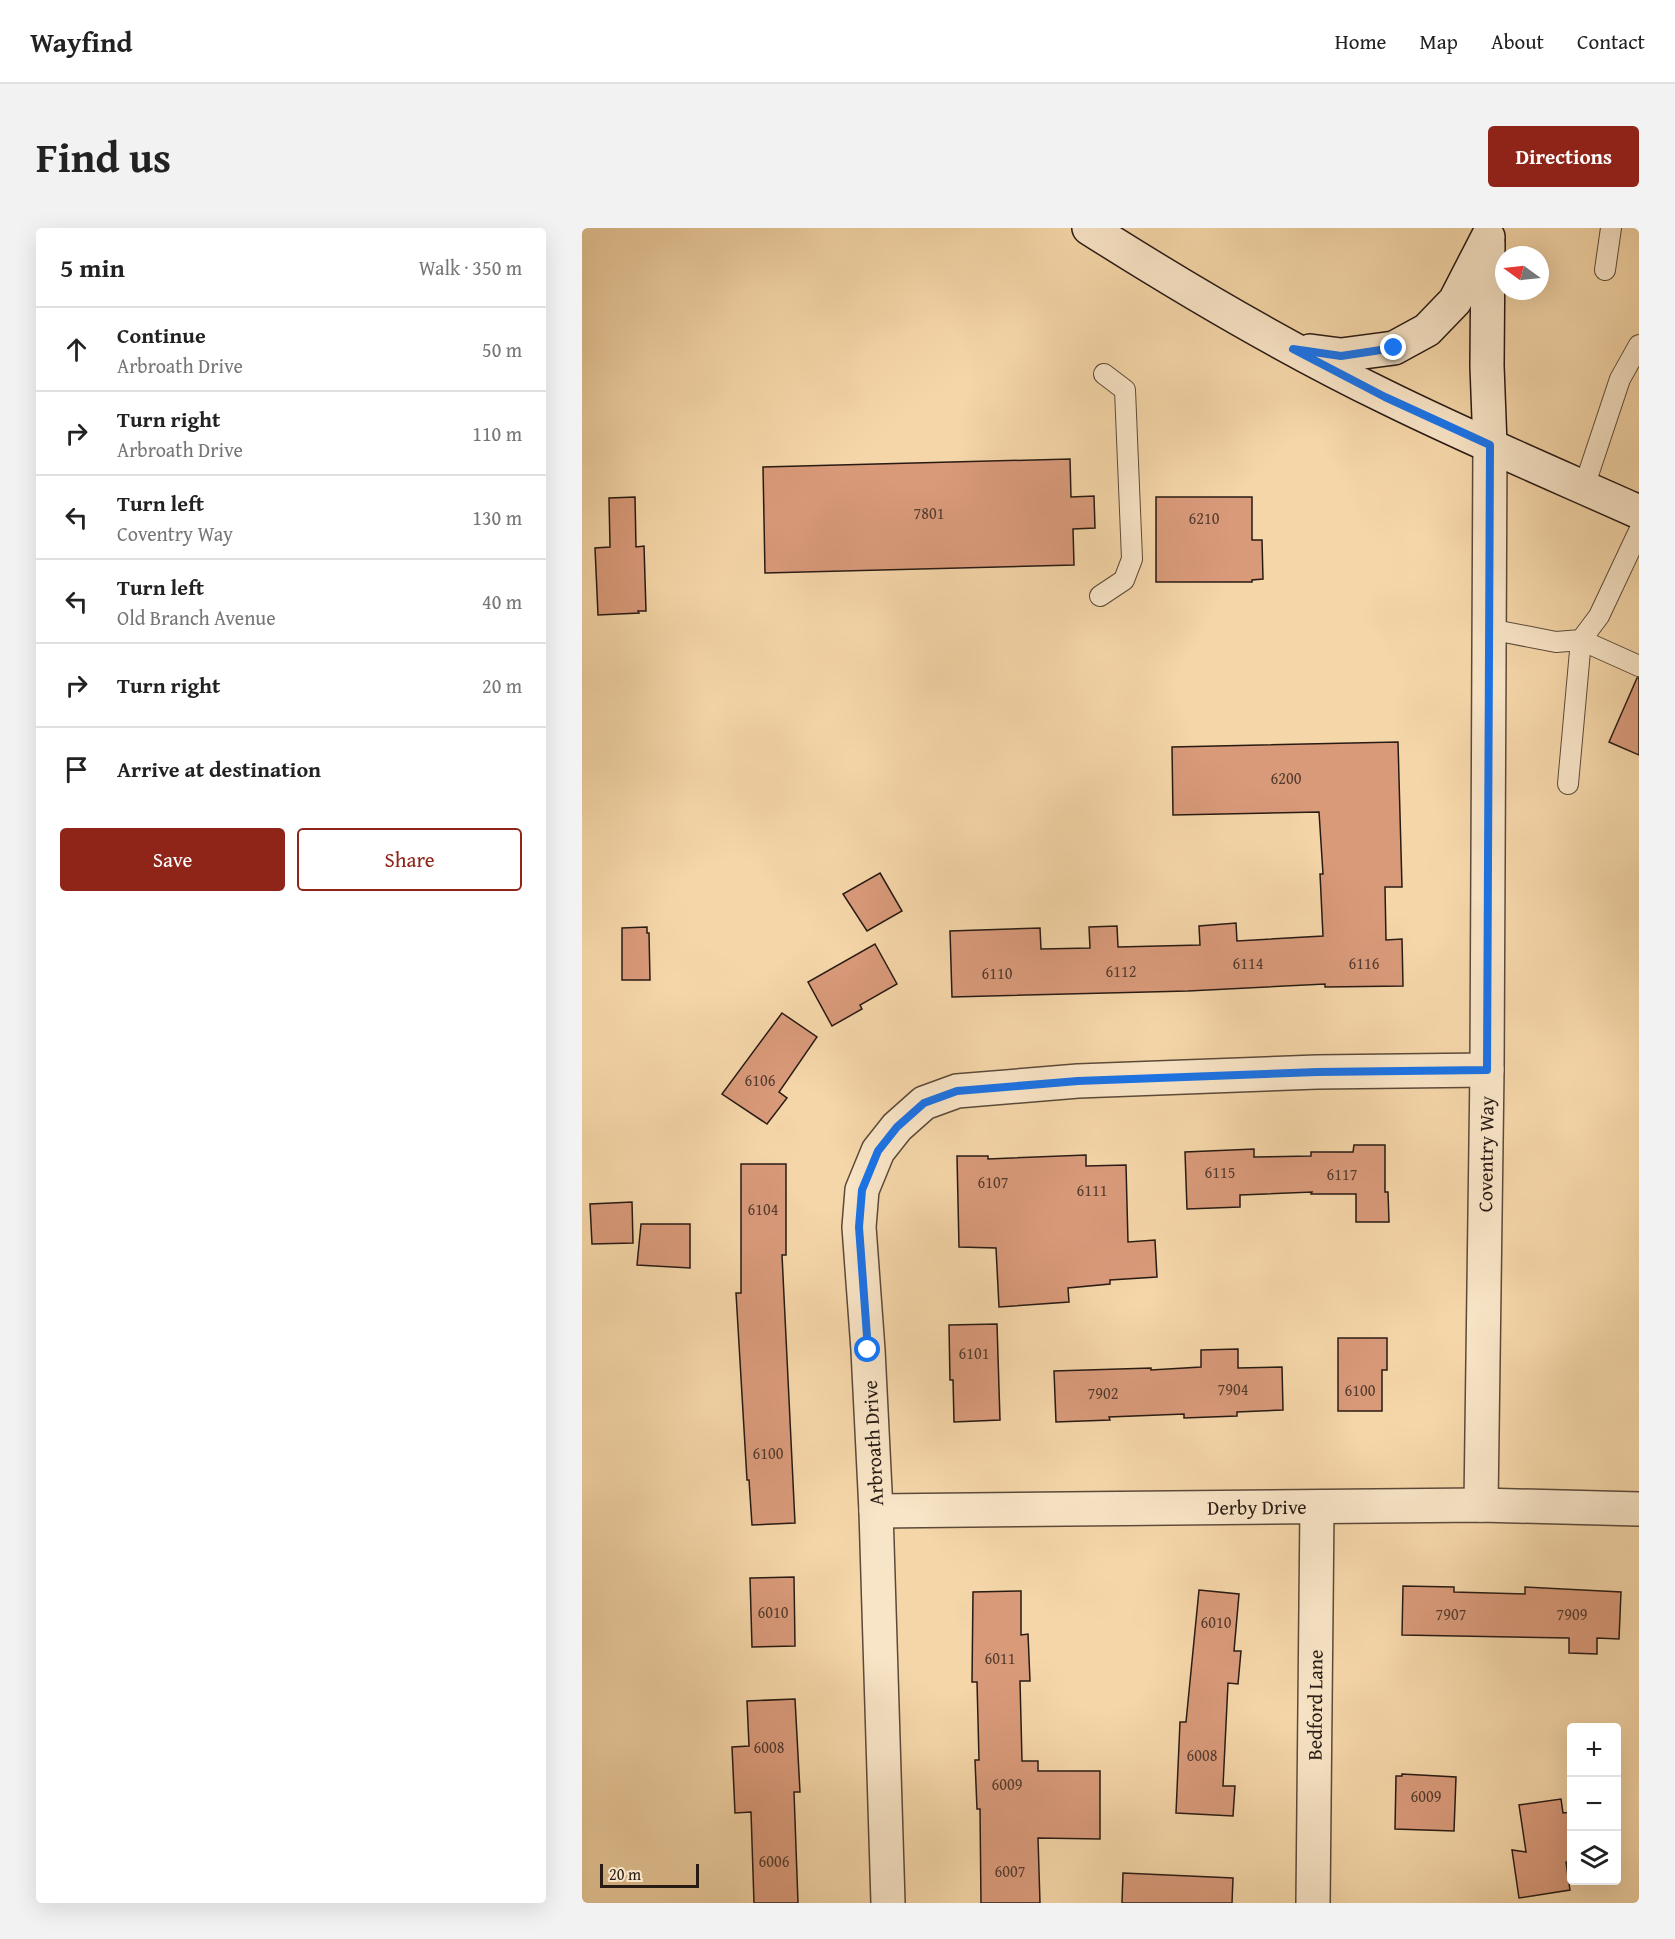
<!DOCTYPE html>
<html lang="en">
<head>
<meta charset="utf-8">
<style>
  :root { --surface:#fff; --page:#f2f2f2; --text:#222; --muted:#767676; --line:#e0e0e0; --accent:#8f2418 }
  body { margin:0; font-family:"Gentium Book Plus",serif; background:var(--page); color:var(--text) }
  .controls { position:absolute; right:18px; bottom:18px; display:grid; overflow:hidden; border-radius:6px; box-shadow:0 6px 24px #0002 }
  .controls button { width:54px; height:54px; display:grid; place-items:center; padding:0; border:0; border-bottom:2px solid var(--line); background:var(--surface); color:var(--text); font:30px sans-serif }
  .compass { position:absolute; left:913px; top:18px; width:54px; height:54px; border-radius:50%; background:var(--surface); box-shadow:0 6px 24px #0002; rotate:285deg }
  .scale { position:absolute; left:18px; bottom:15px; width:99px; box-sizing:border-box; padding-left:6px; border:3px solid #281b14; border-top:0; font-size:16px; line-height:21px; white-space:nowrap; color:#281b14; -webkit-text-stroke:4px #f8e4c6; paint-order:stroke }
  .stop { position:absolute; width:18px; height:18px; margin:-14px; border:4px solid #1a73e8; border-radius:50%; background:#fff }
  .stop.end { background:#1a73e8; border-color:#fff; box-shadow:0 2px 6px #0008 }
  .list { margin:0; padding:0; list-style:none }
  h2 { display:flex; justify-content:space-between; align-items:center; height:78px; margin:0; padding:0 24px; font-size:26px }
  h2 small { font-size:20px; font-weight:400; color:var(--muted) }
  .list li { display:grid; grid-template-columns:39px 1fr auto; gap:18px; align-items:center; box-sizing:border-box; height:84px; padding:0 24px; border-top:2px solid var(--line) }
  .list b { display:block; font-size:22px; white-space:nowrap }
  .list p { margin:0; font-size:20px; white-space:nowrap; color:var(--muted) }
  .list em { font-size:20px; font-style:normal; color:var(--muted) }
  .actions { display:flex; gap:12px; padding:18px 24px }
  .actions a { flex:1; padding:14px 0; border:2px solid var(--accent); border-radius:6px; text-align:center; font-size:21px; color:var(--accent) }
  .actions .main { background:var(--accent); color:#fff }
  .icon { flex:none; width:33px; height:33px; fill:none; stroke:currentColor; stroke-width:2; stroke-linecap:round; stroke-linejoin:round }
  .map { position:relative; flex:none; width:1057px; height:1675px; overflow:hidden; border-radius:6px }
  header { display:flex; align-items:center; gap:36px; box-sizing:border-box; height:84px; padding:0 30px; background:var(--surface); border-bottom:2px solid var(--line) }
  header strong { font-size:28px }
  nav { display:flex; gap:33px; margin-inline-start:auto; font-size:21px }
  .intro { display:flex; align-items:center; justify-content:space-between; box-sizing:border-box; height:144px; padding:0 36px }
  h1 { margin:0; font-size:42px }
  .button { padding:15px 27px; border-radius:6px; background:var(--accent); color:#fff; font-size:21px; font-weight:700 }
  main { display:flex; gap:36px; padding:0 36px }
  aside { flex:1; background:var(--surface); border-radius:6px; box-shadow:0 6px 24px #0002 }
  .map>svg:first-child { display:block }
  .building { fill:#d99a7a; stroke:#281b14; stroke-width:1.5 }
  .lines { fill:none; stroke-linecap:round; stroke-linejoin:round }
  .service-casing { stroke:#5b4a39; stroke-width:22 }
  .minor-casing { stroke:#5b4a39; stroke-width:36 }
  .secondary-casing { stroke:#281b14; stroke-width:36 }
  .service { stroke:#f8e4c6; stroke-width:20 }
  .minor { stroke:#f8e4c6; stroke-width:33 }
  .secondary { stroke:#f8e4c6; stroke-width:33 }
  .route { stroke:#1a73e8; stroke-width:8 }
  .labels { text-anchor:middle; stroke-width:4.5; stroke-linejoin:round; paint-order:stroke }
  .number-label { font-size:16px; fill:#543b2e }
  .street-label { font-size:20px; fill:#281b14; stroke:#f8e4c6 }
</style>
</head>
<body>
<header>
<strong>Wayfind</strong>
<nav><a>Home</a><a>Map</a><a>About</a><a>Contact</a></nav>
</header>
<div class="intro"><h1>Find us</h1><a class="button">Directions</a></div>
<main>
<aside>
<h2>5 min<small>Walk · 350 m</small></h2>
<ul class="list">
<li><svg class="icon" aria-label="ahead" viewBox="0 0 24 24"><path d="M12 20V5M6 11l6-6 6 6"/></svg><div><b>Continue</b><p>Arbroath Drive</p></div><em>50 m</em></li>
<li><svg class="icon" aria-label="right" viewBox="0 0 24 24"><path d="M7 20v-9h11M14 6l5 5-5 5"/></svg><div><b>Turn right</b><p>Arbroath Drive</p></div><em>110 m</em></li>
<li><svg class="icon" aria-label="left" viewBox="0 0 24 24"><path d="M17 20v-9H6M10 6l-5 5 5 5"/></svg><div><b>Turn left</b><p>Coventry Way</p></div><em>130 m</em></li>
<li><svg class="icon" aria-label="left" viewBox="0 0 24 24"><path d="M17 20v-9H6M10 6l-5 5 5 5"/></svg><div><b>Turn left</b><p>Old Branch Avenue</p></div><em>40 m</em></li>
<li><svg class="icon" aria-label="right" viewBox="0 0 24 24"><path d="M7 20v-9h11M14 6l5 5-5 5"/></svg><div><b>Turn right</b></div><em>20 m</em></li>
<li><svg class="icon" aria-label="arrive" viewBox="0 0 24 24"><path d="M6 21V4h12l-3 4 3 4H6"/></svg><div><b>Arrive at destination</b></div></li>
</ul>
<div class="actions"><a class="main">Save</a><a>Share</a></div>
</aside>
<div class="map">
<svg width="1057" height="1675" viewBox="0 0 1057 1675">
  <rect width="100%" height="100%" fill="#f5d6a8"/>
  <filter id="stains"><feTurbulence type="fractalNoise" baseFrequency=".00333" numOctaves="4"/><feColorMatrix values="0 0 0 0 .2 0 0 0 0 .09 0 0 0 0 .02 0 0 0 .5 -.17"/></filter>
  <radialGradient id="worn" r=".72"><stop offset=".6" stop-color="#630" stop-opacity="0"/><stop offset="1" stop-color="#630" stop-opacity=".3"/></radialGradient>
  <g class="building">
    <path d="M 488,231 L 489,269 L 512,268 L 513,300 L 491,301 L 492,337 L 183,345 L 181,239 Z"/>
    <path d="M 53,269 L 54,319 L 62,318 L 64,383 L 56,383 L 57,385 L 16,387 L 13,320 L 28,319 L 27,270 Z"/>
    <path d="M 574,269 L 670,269 L 670,312 L 680,312 L 681,351 L 670,352 L 670,354 L 574,354 Z"/>
    <path d="M 1055,450 L 1057,450 L 1057,527 L 1027,514 Z"/>
    <path d="M 816,514 L 820,659 L 803,659 L 804,712 L 820,711 L 821,758 L 743,759 L 743,756 L 606,763 L 370,769 L 368,703 L 458,700 L 459,721 L 508,720 L 507,699 L 535,698 L 536,719 L 618,717 L 617,698 L 654,695 L 655,713 L 741,708 L 738,646 L 741,646 L 737,584 L 591,587 L 590,519 Z"/>
    <path d="M 298,645 L 320,683 L 285,703 L 261,666 Z"/>
    <path d="M 65,699 L 65,705 L 67,705 L 68,752 L 40,752 L 40,700 Z"/>
    <path d="M 293,716 L 315,756 L 278,777 L 280,781 L 250,798 L 226,754 Z"/>
    <path d="M 200,785 L 235,809 L 197,864 L 205,870 L 185,896 L 140,866 Z"/>
    <path d="M 772,917 L 803,917 L 803,964 L 806,964 L 807,994 L 774,994 L 774,966 L 729,966 L 730,964 L 658,967 L 658,979 L 605,981 L 603,924 L 672,921 L 672,929 L 729,928 L 729,924 L 771,924 Z"/>
    <path d="M 504,927 L 504,938 L 544,937 L 546,1014 L 573,1012 L 575,1049 L 528,1052 L 528,1056 L 486,1060 L 487,1074 L 417,1079 L 414,1020 L 377,1019 L 375,928 L 406,928 L 406,931 Z"/>
    <path d="M 159,936 L 204,936 L 204,1027 L 200,1027 L 213,1295 L 170,1297 L 167,1252 L 165,1252 L 154,1065 L 159,1065 Z"/>
    <path d="M 50,974 L 51,1015 L 10,1016 L 8,976 Z"/>
    <path d="M 59,996 L 108,996 L 108,1040 L 55,1037 Z"/>
    <path d="M 415,1096 L 418,1192 L 372,1194 L 371,1152 L 368,1152 L 367,1097 Z"/>
    <path d="M 756,1110 L 805,1110 L 805,1142 L 800,1142 L 800,1183 L 756,1183 Z"/>
    <path d="M 656,1121 L 656,1140 L 700,1139 L 701,1182 L 655,1184 L 655,1188 L 602,1190 L 602,1186 L 527,1189 L 528,1192 L 474,1194 L 472,1143 L 569,1140 L 569,1142 L 619,1139 L 619,1122 Z"/>
    <path d="M 212,1349 L 213,1418 L 170,1419 L 168,1350 Z"/>
    <path d="M 821,1358 L 872,1359 L 872,1364 L 943,1366 L 943,1359 L 1039,1364 L 1037,1411 L 1015,1410 L 1015,1426 L 987,1425 L 987,1410 L 820,1407 Z"/>
    <path d="M 617,1362 L 657,1366 L 652,1423 L 659,1423 L 656,1456 L 646,1455 L 641,1558 L 653,1558 L 651,1588 L 594,1585 L 598,1494 L 604,1494 Z"/>
    <path d="M 439,1363 L 439,1407 L 446,1406 L 448,1453 L 438,1453 L 440,1533 L 456,1533 L 456,1543 L 518,1543 L 518,1611 L 456,1610 L 458,1675 L 399,1675 L 398,1581 L 395,1581 L 393,1532 L 397,1532 L 395,1454 L 390,1454 L 391,1364 Z"/>
    <path d="M 213,1471 L 218,1564 L 212,1564 L 216,1675 L 172,1675 L 169,1584 L 153,1585 L 150,1519 L 167,1518 L 165,1473 Z"/>
    <path d="M 820,1546 L 874,1549 L 872,1603 L 813,1601 L 814,1548 L 820,1548 Z"/>
    <path d="M 979,1571 L 981,1585 L 990,1584 L 990,1633 L 984,1634 L 988,1662 L 937,1670 L 930,1622 L 944,1624 L 937,1577 Z"/>
    <path d="M 541,1645 L 651,1650 L 650,1675 L 540,1675 Z"/>
  </g>
  <g class="lines">
    <defs>
      <g id="service">
        <path d="M 1023,42 L 1029,0"/>
        <path d="M 1002,259 L 1038,151 L 1057,117"/>
        <path d="M 518,368 L 542,352 L 550,331 L 543,162 L 522,146"/>
        <path d="M 907,401 L 974,414 L 999,412 L 1017,388 L 1057,303"/>
        <path d="M 986,556 L 999,412 L 1057,438"/>
      </g>
      <g id="minor">
        <path id="s1" d="M 899,1277 L 905,842 L 908,217"/>
        <path id="s2" d="M 294,1283 L 899,1277 L 1057,1281"/>
        <path d="M 306,1675 L 294,1283 L 286,1122 L 277,999 L 280,962 L 296,923 L 315,899 L 342,875 L 375,863 L 496,853 L 735,844 L 905,842"/>
        <path id="s3" d="M 731,1675 L 735,1279"/>
      </g>
      <g id="secondary">
        <path d="M 507,0 C 603,61 701,119 804,169 C 887,210 972,246 1057,284"/>
        <path d="M 906,15 L 905,138 L 908,217"/>
        <path d="M 728,123 L 759,127 L 812,120 L 845,102 L 873,73 L 906,9"/>
      </g>
    </defs>
    <use href="#service" class="service-casing"/>
    <use href="#minor" class="minor-casing"/>
    <use href="#secondary" class="secondary-casing"/>
    <use href="#service" class="service"/>
    <use href="#minor" class="minor"/>
    <use href="#secondary" class="secondary"/>
  </g>
  <g class="lines">
    <path class="route" d="M 286,1122 L 277,999 L 280,962 L 296,923 L 315,899 L 342,875 L 375,863 L 496,853 L 735,844 L 905,842 L 908,217 L 803,169 L 711,121 L 759,128 L 812,120"/>
  </g>
  <g class="labels">
    <g class="number-label">
      <text x="347" y="291">7801</text>
      <text x="622" y="296">6210</text>
      <text x="704" y="556">6200</text>
      <text x="666" y="741">6114</text>
      <text x="782" y="741">6116</text>
      <text x="539" y="749">6112</text>
      <text x="415" y="751">6110</text>
      <text x="178" y="858">6106</text>
      <text x="638" y="950">6115</text>
      <text x="760" y="952">6117</text>
      <text x="411" y="960">6107</text>
      <text x="510" y="968">6111</text>
      <text x="181" y="987">6104</text>
      <text x="392" y="1131">6101</text>
      <text x="651" y="1167">7904</text>
      <text x="778" y="1168">6100</text>
      <text x="521" y="1171">7902</text>
      <text x="186" y="1231">6100</text>
      <text x="191" y="1390">6010</text>
      <text x="869" y="1392">7907</text>
      <text x="990" y="1392">7909</text>
      <text x="634" y="1400">6010</text>
      <text x="418" y="1436">6011</text>
      <text x="187" y="1525">6008</text>
      <text x="620" y="1533">6008</text>
      <text x="425" y="1562">6009</text>
      <text x="844" y="1574">6009</text>
      <text x="192" y="1639">6006</text>
      <text x="428" y="1649">6007</text>
    </g>
    <g class="street-label">
      <text dy="7" stroke="none"><textPath href="#s1" startOffset="351">Coventry Way</textPath></text>
      <text transform="translate(291 1215) rotate(-93)" y="7">Arbroath Drive</text>
      <text dy="7" stroke="none"><textPath href="#s2" startOffset="381">Derby Drive</textPath></text>
      <text dy="7" stroke="none"><textPath href="#s3" startOffset="198">Bedford Lane</textPath></text>
    </g>
  </g>
  <rect width="100%" height="100%" filter="url(#stains)"/>
  <rect width="100%" height="100%" fill="url(#worn)"/>
</svg>
<div class="controls">
<button>+</button>
<button>−</button>
<button><svg class="icon" aria-label="layers" viewBox="0 0 24 24"><path d="M12 4l9 5-9 5-9-5zM3 14l9 5 9-5"/></svg></button>
</div>
<svg class="compass" viewBox="-18 -18 36 36"><path d="M0-13l5 13h-10z" fill="#e53935"/><path d="M0 13l5-13h-10z" fill="#767676"/></svg>
<div class="scale">20 m</div>
<div class="stop" style="left:286px;top:1122px"></div>
<div class="stop end" style="left:812px;top:120px"></div>
</div>
</main>
</body>
</html>
